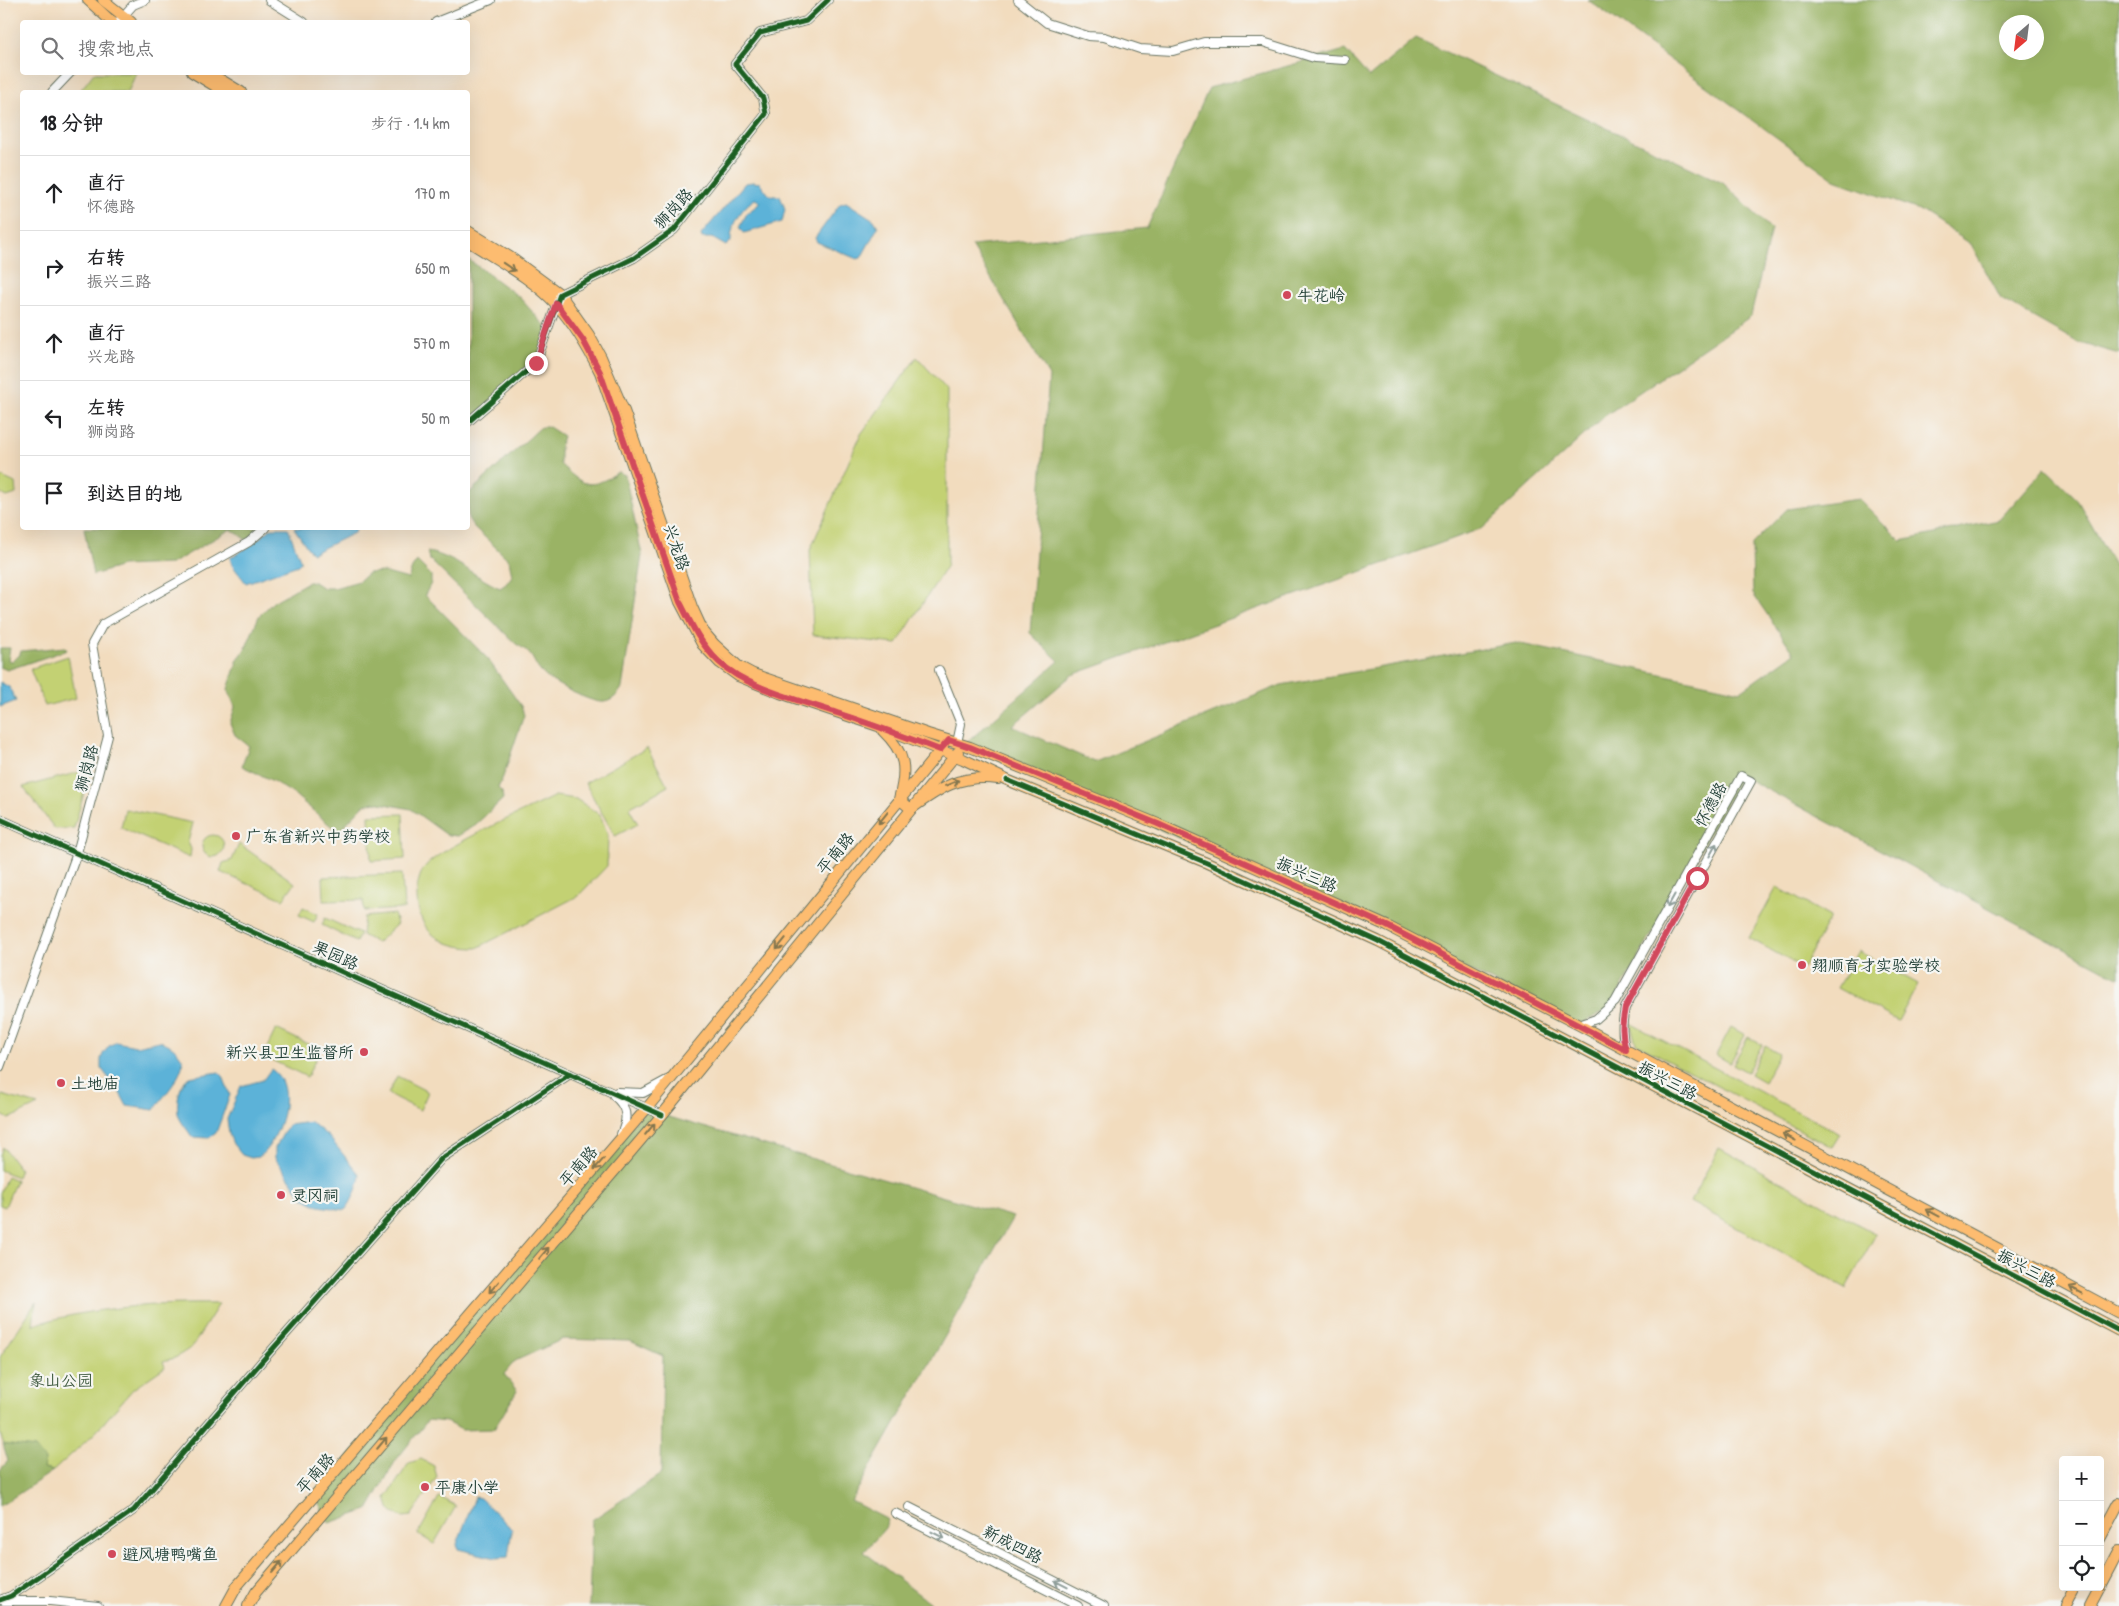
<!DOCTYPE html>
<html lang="zh">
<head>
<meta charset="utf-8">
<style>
  :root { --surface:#fff; --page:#f6f6f6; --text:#202124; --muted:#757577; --line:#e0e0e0 }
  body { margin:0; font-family:"Patrick Hand","LXGW WenKai TC",sans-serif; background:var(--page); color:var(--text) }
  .controls { position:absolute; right:15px; bottom:15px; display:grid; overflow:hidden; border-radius:5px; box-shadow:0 5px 20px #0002 }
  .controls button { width:45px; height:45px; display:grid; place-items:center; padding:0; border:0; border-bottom:1px solid var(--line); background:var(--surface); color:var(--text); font:25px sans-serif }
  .compass { position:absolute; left:1999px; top:15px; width:45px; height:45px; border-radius:50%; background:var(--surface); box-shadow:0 5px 20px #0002; rotate:208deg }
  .stop { position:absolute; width:15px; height:15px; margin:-11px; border:4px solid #d1495b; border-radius:50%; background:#fff }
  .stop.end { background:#d1495b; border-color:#fff; box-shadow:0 1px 5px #0008 }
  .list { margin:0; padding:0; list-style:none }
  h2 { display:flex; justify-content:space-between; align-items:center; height:65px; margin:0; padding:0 20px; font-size:21px }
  h2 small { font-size:16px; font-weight:400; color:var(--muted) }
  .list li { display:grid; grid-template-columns:32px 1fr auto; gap:15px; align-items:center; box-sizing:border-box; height:75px; padding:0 20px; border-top:1px solid var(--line) }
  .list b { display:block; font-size:19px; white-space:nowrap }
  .list p { margin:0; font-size:16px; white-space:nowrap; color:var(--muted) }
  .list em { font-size:16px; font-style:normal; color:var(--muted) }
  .icon { flex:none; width:28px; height:28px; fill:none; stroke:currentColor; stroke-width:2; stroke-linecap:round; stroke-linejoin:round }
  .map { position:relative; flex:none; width:2119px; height:1606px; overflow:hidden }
  .search { position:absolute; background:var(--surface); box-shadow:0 5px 20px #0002; left:20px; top:20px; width:450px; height:55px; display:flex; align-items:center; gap:12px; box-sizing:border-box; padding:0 18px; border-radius:5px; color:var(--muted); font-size:19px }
  .panel { position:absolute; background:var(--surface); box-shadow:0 5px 20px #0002; left:20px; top:90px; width:450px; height:440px; border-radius:5px }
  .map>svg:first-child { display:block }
  .green { fill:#c3d173; stroke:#718754 }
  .forest { fill:#9ab365; stroke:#5c784c; fill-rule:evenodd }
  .water { fill:#5bb2d8; stroke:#3d7886 }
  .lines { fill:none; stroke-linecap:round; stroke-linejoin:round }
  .minor-casing { stroke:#697564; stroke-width:10 }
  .major-casing { stroke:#697564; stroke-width:12 }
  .minor { stroke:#fff; stroke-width:8 }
  .major { stroke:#fdbc6f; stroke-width:10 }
  .cycleway-casing { stroke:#f6f6f2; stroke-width:8 }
  .cycleway { stroke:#1b5e20; stroke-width:5 }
  .oneway { stroke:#83764f }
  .oneway2 { stroke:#8f9e9a }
  .route { stroke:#d1495b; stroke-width:6 }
  .poi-dot { fill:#d1495b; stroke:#f6f6f2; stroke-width:2 }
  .labels { text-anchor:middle; stroke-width:4.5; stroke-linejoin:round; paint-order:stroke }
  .street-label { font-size:16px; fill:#1f3d34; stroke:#f6f6f2 }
  .poi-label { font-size:16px; fill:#1f3d34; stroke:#f6f6f2; text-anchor:start }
  .park-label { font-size:16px; fill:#405b41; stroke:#f6f6f2 }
</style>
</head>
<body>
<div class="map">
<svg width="2119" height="1606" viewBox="0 0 2119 1606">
  <rect width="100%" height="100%" fill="#f6f6f2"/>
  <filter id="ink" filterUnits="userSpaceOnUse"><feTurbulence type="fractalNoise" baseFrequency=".02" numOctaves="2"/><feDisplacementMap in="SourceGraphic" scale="10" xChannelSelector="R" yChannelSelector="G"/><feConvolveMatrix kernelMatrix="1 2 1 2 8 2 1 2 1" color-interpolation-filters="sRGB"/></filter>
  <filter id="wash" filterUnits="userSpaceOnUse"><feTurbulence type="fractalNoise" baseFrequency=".0096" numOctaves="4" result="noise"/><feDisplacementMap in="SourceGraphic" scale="20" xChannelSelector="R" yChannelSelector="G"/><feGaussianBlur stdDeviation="1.12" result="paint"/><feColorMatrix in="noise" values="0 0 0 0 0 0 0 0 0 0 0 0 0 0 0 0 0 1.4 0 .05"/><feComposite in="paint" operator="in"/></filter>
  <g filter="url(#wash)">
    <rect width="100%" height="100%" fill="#f2dcbe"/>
    <g class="green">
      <path d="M 136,73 L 128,92 L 79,92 L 94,73 Z"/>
      <path d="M 917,357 L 947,390 L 947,565 L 897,644 L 813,635 L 810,550 L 861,434 Z"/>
      <path d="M 0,476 L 15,483 L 16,494 L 7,497 L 0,493 Z"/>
      <path d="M 68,656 L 76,698 L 45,706 L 30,669 Z"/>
      <path d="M 647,748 L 668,786 L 629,808 L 638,824 L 615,836 L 585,783 Z"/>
      <path d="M 91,769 L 74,828 L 55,829 L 23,787 Z"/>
      <path d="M 555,796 L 576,799 L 600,815 L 608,835 L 607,866 L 578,896 L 477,948 C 456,948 431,941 422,920 C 415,904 415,882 424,868 C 436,849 530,809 555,796 Z"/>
      <path d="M 125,809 L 193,823 L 188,842 L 191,849 L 190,858 L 121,828 Z"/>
      <path d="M 403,814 L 405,859 L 371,861 L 369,815 Z"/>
      <circle cx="213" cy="846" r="11"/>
      <path d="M 239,844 L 295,883 L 283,899 L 220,872 L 223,863 L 232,860 Z"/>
      <path d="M 402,874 L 404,909 L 364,911 L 363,900 L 324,901 L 323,877 Z"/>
      <path d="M 1777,887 L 1830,917 L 1803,968 L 1749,938 Z"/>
      <path d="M 303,907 L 318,914 L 314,922 L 299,915 Z"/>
      <path d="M 394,914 L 397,924 L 377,943 L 362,935 L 364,917 Z"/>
      <path d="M 325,918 L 360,934 L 356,942 L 322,925 Z"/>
      <path d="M 1858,951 L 1918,984 L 1898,1021 L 1837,988 Z"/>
      <path d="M 1630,1023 L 1840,1134 L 1832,1147 L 1636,1043 Z"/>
      <path d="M 1731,1027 L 1745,1035 L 1730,1063 L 1716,1055 Z"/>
      <path d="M 276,1029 L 320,1050 L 307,1077 L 263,1056 Z"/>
      <path d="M 1748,1037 L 1762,1045 L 1747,1072 L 1733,1064 Z"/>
      <path d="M 1765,1046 L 1779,1054 L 1764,1082 L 1750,1074 Z"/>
      <path d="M 397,1076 L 428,1092 L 420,1110 L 388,1094 Z"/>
      <path d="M 2,1095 L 38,1105 L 9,1119 L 0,1114 Z"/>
      <path d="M 3,1147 L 20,1169 L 17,1177 L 0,1170 L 0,1155 Z"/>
      <path d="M 1719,1148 L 1876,1234 L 1846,1288 L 1690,1202 Z"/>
      <path d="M 7,1176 L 16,1180 L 5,1207 L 0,1205 L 0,1193 Z"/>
      <path d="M 36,1302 L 33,1325 C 93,1307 156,1303 219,1304 L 192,1347 L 175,1358 L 163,1361 L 165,1367 L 133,1389 L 94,1434 L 53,1471 L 9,1461 L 0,1433 L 0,1357 Z"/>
      <path d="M 421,1459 L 434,1466 L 437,1477 L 411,1516 L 402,1517 L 393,1513 L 389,1508 L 386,1498 L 409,1463 Z"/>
      <path d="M 439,1497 L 456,1506 L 434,1544 L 418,1534 Z"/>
    </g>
    <g class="forest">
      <path d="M 1588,0 L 2119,0 L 2119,354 L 2077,342 L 2001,299 L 1971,244 L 1919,210 L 1835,180 ZM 2006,22 L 2036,22 L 2036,52 L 2006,52 Z"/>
      <path d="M 1416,38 L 1723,183 L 1771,229 L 1751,316 L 1606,415 L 1483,528 L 1072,675 L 1012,726 L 1095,762 L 1281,685 L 1516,643 L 1741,691 L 1794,653 L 1753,594 L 1752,544 L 1787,509 L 1859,499 L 1901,541 L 1999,520 L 2045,468 L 2076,498 L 2119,573 L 2119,978 L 1742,776 L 1610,1008 L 1579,1025 L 1371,921 L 964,745 L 1059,661 L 1030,633 L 1049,376 L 972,246 L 1147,228 L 1209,88 L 1345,50 L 1369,77 Z"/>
      <path d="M 468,259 L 519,297 L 548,329 L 536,363 L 468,422 Z"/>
      <path d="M 541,427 L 549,427 L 563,436 L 560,446 L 560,464 C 583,486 590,491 618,472 L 625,475 L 642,555 L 622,688 C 618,694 613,701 604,702 C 593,704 552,683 544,675 C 531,663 537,655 516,644 L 429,559 L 427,552 C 455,556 474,577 500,588 L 506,584 L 512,576 L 509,560 L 473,526 L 468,518 L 468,494 Z"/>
      <path d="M 84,528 L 265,528 L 249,542 L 231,529 L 171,564 L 122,566 L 93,575 Z"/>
      <path d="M 417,561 L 431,575 L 431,583 L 425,595 L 487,658 L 521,706 L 524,715 L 503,777 L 498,788 L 502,792 L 503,799 L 475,825 L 458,836 L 447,835 L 411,809 L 375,802 L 364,805 L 338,832 L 295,795 L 273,781 L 242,766 L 249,746 L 235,735 L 230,723 L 235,707 L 228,689 L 238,659 L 245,650 L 259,616 L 273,602 L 308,582 L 314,582 L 323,588 L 334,588 L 359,581 L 368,573 L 383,572 L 408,579 L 412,568 Z"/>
      <path d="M 65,647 L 67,650 L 7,670 L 0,667 L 0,648 L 10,648 L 8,660 L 12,661 L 19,656 L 21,651 Z"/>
      <path d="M 647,1108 L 662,1115 L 1013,1217 L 851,1501 L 888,1520 L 885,1528 L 864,1552 L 934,1606 L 589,1606 L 592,1520 L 661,1474 L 663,1356 L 630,1341 L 563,1339 L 515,1361 L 504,1374 L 517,1391 L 494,1429 L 462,1430 L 446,1422 L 428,1420 L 396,1460 L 368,1510 L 329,1523 L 315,1496 Z"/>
      <path d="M 3,1444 L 35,1448 L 45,1460 L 43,1469 L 53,1471 L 0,1506 L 0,1470 L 8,1461 Z"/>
    </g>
    <g class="water">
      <path d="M 753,182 L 760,183 L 770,196 L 780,196 L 785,209 L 782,222 L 744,233 L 740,227 L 747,213 L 759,204 L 759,201 L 755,199 C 742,207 730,226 731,241 L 726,246 L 712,238 L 702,238 L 701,235 L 745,183 Z"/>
      <path d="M 846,202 L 874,220 L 878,227 L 861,258 L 857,259 L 817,242 L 815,238 L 840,204 Z"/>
      <path d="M 272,528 L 288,528 L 301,562 L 298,565 L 246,583 L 232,565 L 230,558 L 250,546 Z"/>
      <path d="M 294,528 L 357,528 L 354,533 L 313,553 L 309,550 Z"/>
      <path d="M 0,682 L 9,687 L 16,701 L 0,707 Z"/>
      <path d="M 159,1041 C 170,1043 179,1051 183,1061 C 182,1078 163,1096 154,1110 L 127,1106 L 120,1093 L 101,1068 L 101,1059 L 103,1054 L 109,1046 L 116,1042 L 136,1046 Z"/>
      <path d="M 271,1069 C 298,1086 280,1140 259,1157 L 251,1158 L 242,1155 L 233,1144 L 229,1134 L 227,1119 L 241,1086 L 263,1080 Z"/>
      <path d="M 219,1072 L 223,1076 L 230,1095 L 216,1133 L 209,1138 L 192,1137 C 188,1130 182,1124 179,1117 C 175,1107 179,1083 189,1077 Z"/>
      <path d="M 311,1122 L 329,1137 L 360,1175 C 359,1185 352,1203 345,1210 L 319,1206 L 303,1198 L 275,1158 L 275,1148 L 288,1125 Z"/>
      <path d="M 475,1497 L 480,1498 L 512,1529 L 508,1557 L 496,1558 L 458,1549 L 457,1544 Z"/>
    </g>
  </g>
  <g filter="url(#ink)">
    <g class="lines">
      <defs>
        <g id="minor">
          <path d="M 269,0 L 304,22"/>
          <path d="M 1018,0 L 1047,23 L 1088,36 L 1104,37 L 1140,49 L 1173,51 L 1204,42 L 1263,42 L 1314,58 L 1345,60"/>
          <path d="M 118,22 L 133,5 L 145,0"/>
          <path d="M 436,22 L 491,0"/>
          <path d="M 52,92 L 71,72"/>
          <path d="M 468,422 L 536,363 L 560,294 L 634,258 L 674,230 L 766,114 L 763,98 L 735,64 L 760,33 L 806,21 L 828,0"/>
          <path d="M 939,670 L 961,724 L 957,743"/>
          <path d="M 0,819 L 662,1115"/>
          <path d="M 1579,1025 L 1596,1019 L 1615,1002 L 1741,776 L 1751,781 L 1625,1008 C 1622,1023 1621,1035 1626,1050"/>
          <path d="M 0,1067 L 77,853 L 108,736 L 92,644 L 103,624 L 249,542 L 265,528"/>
          <path d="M 617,1092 L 643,1093 L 667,1080"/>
          <path d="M 614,1096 C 628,1107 628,1120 621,1134"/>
          <path d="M 909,1507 L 1104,1606"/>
          <path d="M 895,1513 L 1078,1606"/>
          <path d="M 0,1600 L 11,1596 L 134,1510 L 263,1360 L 442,1158 L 570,1074"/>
          <path d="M 4,1601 L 50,1601 L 98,1606"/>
        </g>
        <g id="major">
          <path d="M 88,0 L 112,22"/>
          <path d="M 103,0 L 131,22"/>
          <path d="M 192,72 L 225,92"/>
          <path d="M 208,72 L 241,92"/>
          <path d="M 468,231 L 510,257 L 560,294 L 589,335 L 601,357 L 624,411 L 692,607 L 703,631 L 714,644 L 738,666 L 753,674 L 928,734 L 970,747 L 1158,824 L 1387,926 L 1579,1025 L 2119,1313"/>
          <path d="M 468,241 C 497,260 532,278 556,304 C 574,324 588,348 600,372 L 680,602 L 702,644 L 720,663 L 738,676 L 780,693 L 878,726 L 963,759 L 1007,780 L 1207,863 L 1378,941 L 2119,1331"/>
          <path d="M 883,731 C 906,753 907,769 899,799 L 911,809 C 940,788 960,774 998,779"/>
          <path d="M 2100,1539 L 2119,1503"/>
          <path d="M 2100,1587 L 2119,1551"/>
          <path d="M 226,1606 L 237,1586 L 647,1108 L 943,747"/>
          <path d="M 248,1606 L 256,1592 L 662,1115 L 958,752"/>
          <path d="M 2065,1606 L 2075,1587"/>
          <path d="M 2090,1606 L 2100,1587"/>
        </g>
      </defs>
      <use href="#minor" class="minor-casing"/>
      <use href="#major" class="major-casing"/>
      <use href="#minor" class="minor"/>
      <use href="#major" class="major"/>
      <defs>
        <g id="cycleway">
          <path d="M 468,422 L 536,363 L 560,294 L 634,258 L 674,230 L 766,114 L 763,98 L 735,64 L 760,33 L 806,21 L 828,0"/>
          <path d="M 1007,780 L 1207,863 L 1378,941 L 2119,1331"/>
          <path d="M 0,819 L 662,1115"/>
          <path d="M 0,1600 L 11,1596 L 134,1510 L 263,1360 L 442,1158 L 570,1074"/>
        </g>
      </defs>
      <use href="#cycleway" class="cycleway-casing"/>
      <use href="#cycleway" class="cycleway"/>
    </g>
    <defs><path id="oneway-shaft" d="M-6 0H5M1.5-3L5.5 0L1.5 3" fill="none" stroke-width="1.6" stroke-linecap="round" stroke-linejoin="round" transform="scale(1.25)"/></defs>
    <g class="oneway">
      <use href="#oneway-shaft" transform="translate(509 267) rotate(34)"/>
      <use href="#oneway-shaft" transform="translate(952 783) rotate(-22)"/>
      <use href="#oneway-shaft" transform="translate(883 818) rotate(129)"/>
      <use href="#oneway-shaft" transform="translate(781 944) rotate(129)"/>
      <use href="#oneway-shaft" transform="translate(650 1129) rotate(-50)"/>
      <use href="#oneway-shaft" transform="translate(1789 1137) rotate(-152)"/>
      <use href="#oneway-shaft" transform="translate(599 1164) rotate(131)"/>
      <use href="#oneway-shaft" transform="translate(1933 1213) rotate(-152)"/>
      <use href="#oneway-shaft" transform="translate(544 1253) rotate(-50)"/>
      <use href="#oneway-shaft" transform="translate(494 1287) rotate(131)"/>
      <use href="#oneway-shaft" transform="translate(2076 1290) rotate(-152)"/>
      <use href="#oneway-shaft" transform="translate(382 1443) rotate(-50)"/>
      <use href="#oneway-shaft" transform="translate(277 1567) rotate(-50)"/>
    </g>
    <g class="oneway2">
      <use href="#oneway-shaft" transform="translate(1713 850) rotate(-61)"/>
      <use href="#oneway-shaft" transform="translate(1671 901) rotate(119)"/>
      <use href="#oneway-shaft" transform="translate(938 1535) rotate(27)"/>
      <use href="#oneway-shaft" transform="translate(1061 1584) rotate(-153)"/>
    </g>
  </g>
  <g class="lines" filter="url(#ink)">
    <path class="route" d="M 536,363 L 556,303 L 583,340 L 600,372 L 680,602 C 691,624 701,645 719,662 C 748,689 800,700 837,713 C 872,724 906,737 940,750 L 949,740 L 970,747 L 1158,824 L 1387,926 L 1626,1050 C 1621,1035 1622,1023 1625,1008 L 1697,878"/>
  </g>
  <g class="poi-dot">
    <circle cx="1287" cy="295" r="5"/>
    <circle cx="236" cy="836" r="5"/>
    <circle cx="1802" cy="965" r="5"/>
    <circle cx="364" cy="1052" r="5"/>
    <circle cx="61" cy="1083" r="5"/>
    <circle cx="281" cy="1195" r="5"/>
    <circle cx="425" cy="1487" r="5"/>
    <circle cx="112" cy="1554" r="5"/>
  </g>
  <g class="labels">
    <g class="street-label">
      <text transform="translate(673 208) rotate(-47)" y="6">狮岗路</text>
      <text transform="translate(677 547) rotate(71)" y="6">兴龙路</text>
      <text transform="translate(86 768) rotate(-75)" y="6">狮岗路</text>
      <text transform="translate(1710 804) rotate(-61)" y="6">怀德路</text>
      <text transform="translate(835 853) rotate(-51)" y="6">平南路</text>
      <text transform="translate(1307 874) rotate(24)" y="6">振兴三路</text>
      <text transform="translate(336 955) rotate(24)" y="6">果园路</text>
      <text transform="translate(1668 1080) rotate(28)" y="6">振兴三路</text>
      <text transform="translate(578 1166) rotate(-49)" y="6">平南路</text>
      <text transform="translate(2027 1268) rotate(28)" y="6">振兴三路</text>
      <text transform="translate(315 1473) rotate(-49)" y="6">平南路</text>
      <text transform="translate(1013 1544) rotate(27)" y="6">新成四路</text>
    </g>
    <g class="poi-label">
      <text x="1297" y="301">牛花岭</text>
      <text x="246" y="842">广东省新兴中药学校</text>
      <text x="1812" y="971">翔顺育才实验学校</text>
      <text x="354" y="1058" text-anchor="end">新兴县卫生监督所</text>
      <text x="71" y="1089">土地庙</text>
      <text x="291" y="1201">灵冈祠</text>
      <text x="435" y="1493">平康小学</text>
      <text x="122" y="1560">避风塘鸭嘴鱼</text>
    </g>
    <g class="park-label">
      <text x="61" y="1386">象山公园</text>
    </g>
  </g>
</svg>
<div class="controls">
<button>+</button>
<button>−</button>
<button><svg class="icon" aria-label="locate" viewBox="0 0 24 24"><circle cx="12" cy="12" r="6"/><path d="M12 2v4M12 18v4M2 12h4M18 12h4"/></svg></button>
</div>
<svg class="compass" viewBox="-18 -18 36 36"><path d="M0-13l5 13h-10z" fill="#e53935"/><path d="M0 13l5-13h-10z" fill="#757577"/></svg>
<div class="stop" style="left:1697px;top:878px"></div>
<div class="stop end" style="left:536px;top:363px"></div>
<div class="search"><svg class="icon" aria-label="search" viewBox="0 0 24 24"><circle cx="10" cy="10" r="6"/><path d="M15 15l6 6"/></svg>搜索地点</div>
<section class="panel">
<h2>18 分钟<small>步行 · 1.4 km</small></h2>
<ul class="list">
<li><svg class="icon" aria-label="ahead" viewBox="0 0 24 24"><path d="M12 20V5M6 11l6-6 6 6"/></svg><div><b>直行</b><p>怀德路</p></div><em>170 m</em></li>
<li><svg class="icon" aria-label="right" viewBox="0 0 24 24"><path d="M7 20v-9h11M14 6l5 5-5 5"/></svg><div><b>右转</b><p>振兴三路</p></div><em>650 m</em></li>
<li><svg class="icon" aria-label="ahead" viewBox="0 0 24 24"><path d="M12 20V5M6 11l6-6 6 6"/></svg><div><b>直行</b><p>兴龙路</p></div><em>570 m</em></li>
<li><svg class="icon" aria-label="left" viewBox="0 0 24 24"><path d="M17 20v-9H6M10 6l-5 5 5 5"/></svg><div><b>左转</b><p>狮岗路</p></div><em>50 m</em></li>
<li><svg class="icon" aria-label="arrive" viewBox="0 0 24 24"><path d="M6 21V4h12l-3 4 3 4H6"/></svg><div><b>到达目的地</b></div></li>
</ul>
</section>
</div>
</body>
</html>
